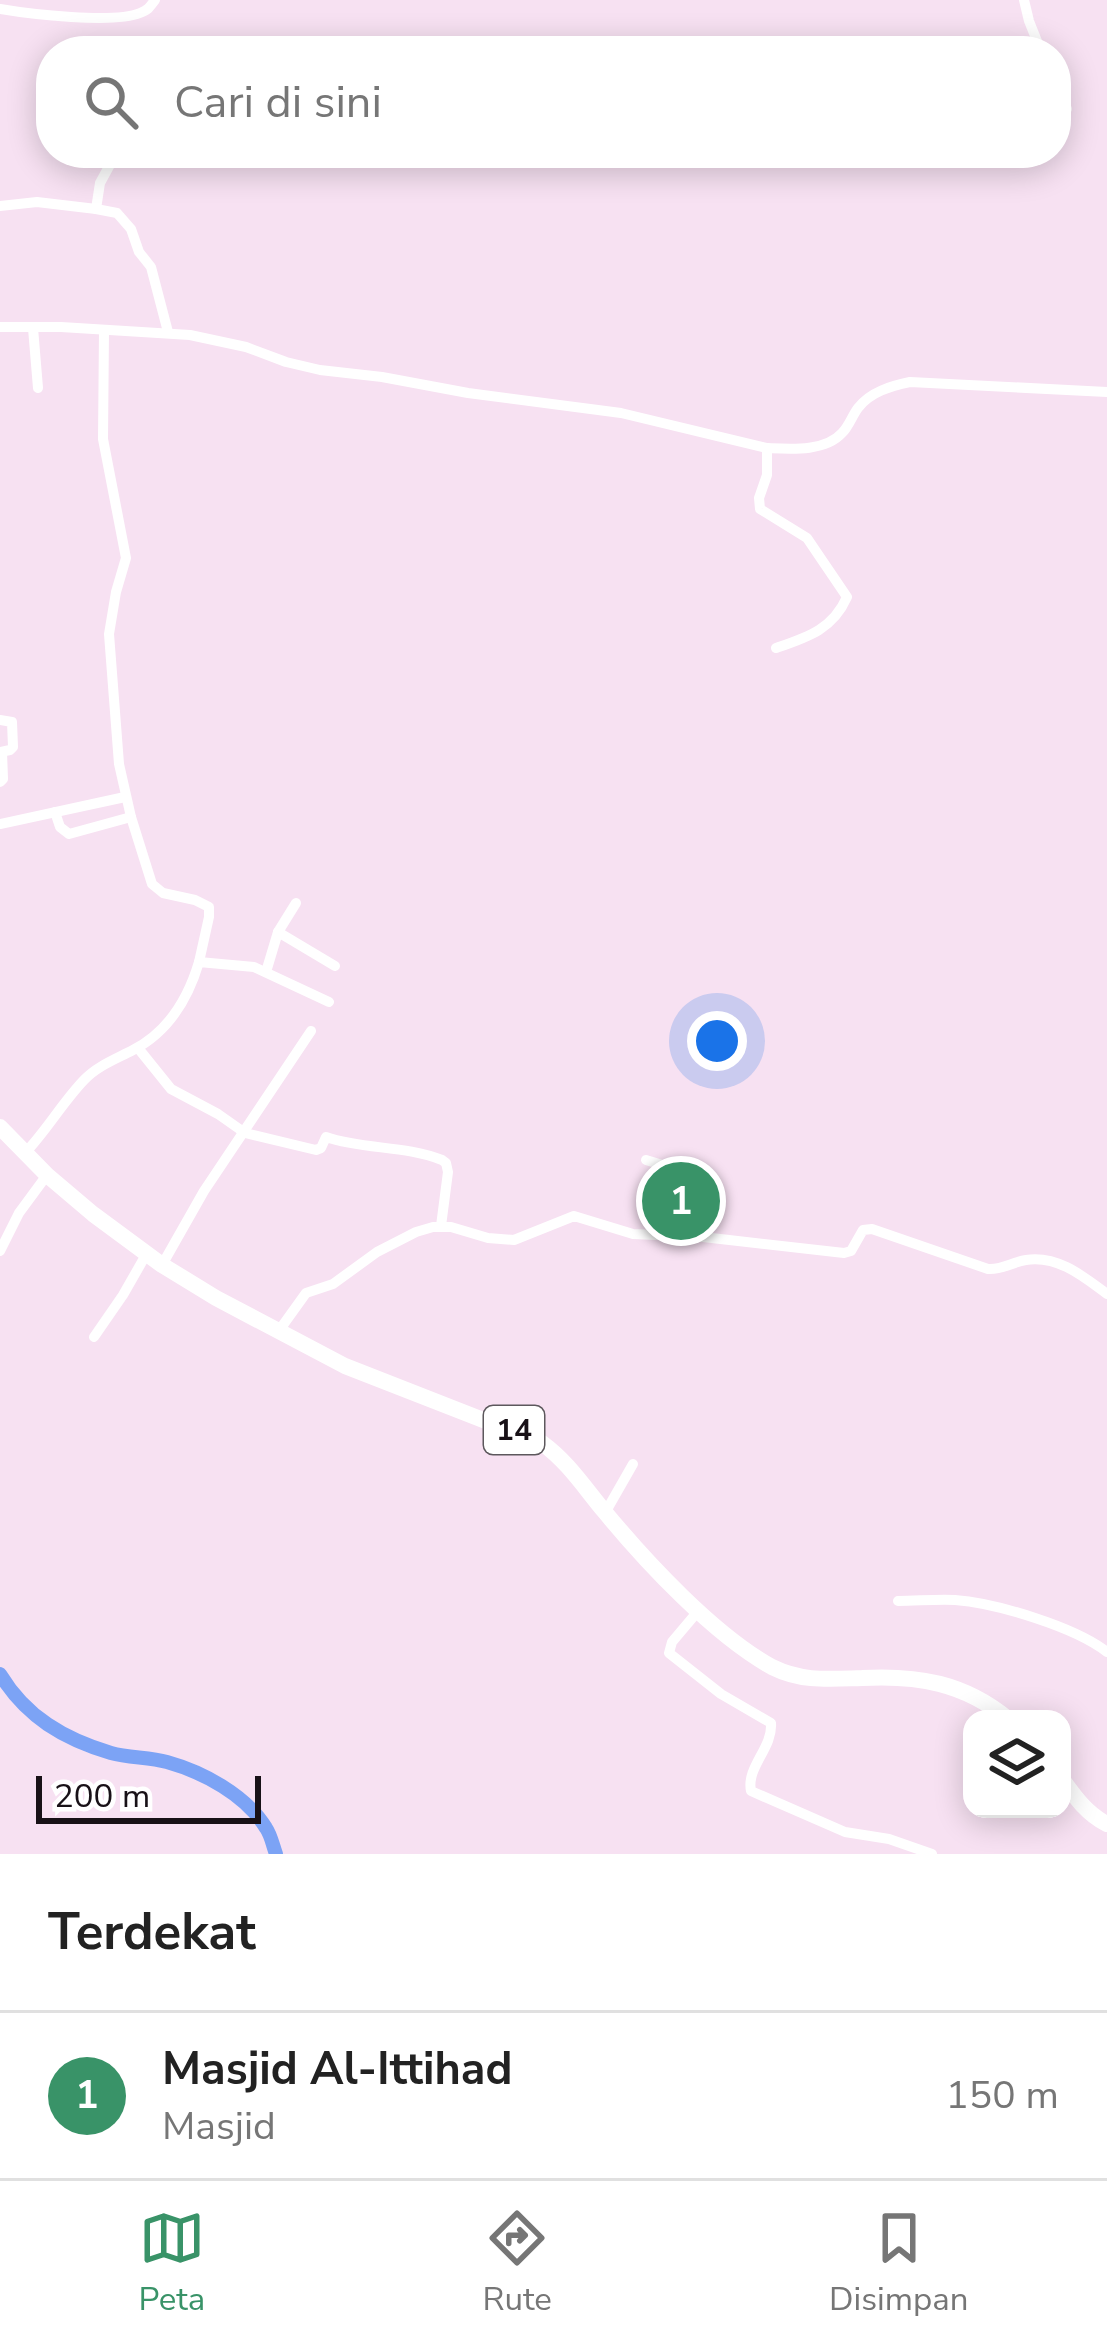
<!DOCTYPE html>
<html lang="id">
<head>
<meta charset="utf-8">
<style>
  :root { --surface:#fff; --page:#f2f2f2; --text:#222; --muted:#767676; --line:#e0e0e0; --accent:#399368 }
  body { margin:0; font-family:"Nunito Sans",sans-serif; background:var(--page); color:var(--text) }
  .controls { position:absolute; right:36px; bottom:36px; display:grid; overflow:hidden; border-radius:24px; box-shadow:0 6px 30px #0003 }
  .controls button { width:108px; height:108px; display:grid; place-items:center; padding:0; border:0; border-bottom:3px solid var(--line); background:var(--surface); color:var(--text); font:60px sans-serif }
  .scale { position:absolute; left:36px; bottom:30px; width:225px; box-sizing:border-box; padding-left:12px; border:6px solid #181117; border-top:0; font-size:33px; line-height:42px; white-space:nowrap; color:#181117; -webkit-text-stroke:9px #fff; paint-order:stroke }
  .you { position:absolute; left:717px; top:1041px; width:42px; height:42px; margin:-30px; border:9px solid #fff; border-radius:50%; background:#1a73e8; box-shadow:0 0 0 18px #1a73e833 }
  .badge { display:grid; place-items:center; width:78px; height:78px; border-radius:50%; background:var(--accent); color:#fff; font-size:39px; font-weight:700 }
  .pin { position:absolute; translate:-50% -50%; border:6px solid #fff; box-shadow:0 3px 12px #0006 }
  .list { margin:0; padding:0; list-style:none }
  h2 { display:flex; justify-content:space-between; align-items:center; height:156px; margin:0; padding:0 48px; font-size:51px }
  h2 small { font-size:39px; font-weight:400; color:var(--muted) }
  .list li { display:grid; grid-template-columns:78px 1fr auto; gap:36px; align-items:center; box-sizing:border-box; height:168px; padding:0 48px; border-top:3px solid var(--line) }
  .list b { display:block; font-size:45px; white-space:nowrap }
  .list p { margin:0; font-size:39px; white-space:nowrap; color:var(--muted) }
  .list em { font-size:39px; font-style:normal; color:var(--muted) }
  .icon { flex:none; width:66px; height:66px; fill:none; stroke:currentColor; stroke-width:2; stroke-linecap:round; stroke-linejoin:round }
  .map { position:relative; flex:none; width:1107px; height:1854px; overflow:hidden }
  .search { position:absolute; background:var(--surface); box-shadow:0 6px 30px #0003; left:36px; right:36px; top:36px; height:132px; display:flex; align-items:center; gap:30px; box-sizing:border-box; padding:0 42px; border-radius:48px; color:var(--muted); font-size:45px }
  .sheet { height:324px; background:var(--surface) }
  nav { display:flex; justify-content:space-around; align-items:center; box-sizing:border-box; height:168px; border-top:3px solid var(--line); background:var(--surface); font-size:33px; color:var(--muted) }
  nav a { display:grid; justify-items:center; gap:6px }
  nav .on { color:var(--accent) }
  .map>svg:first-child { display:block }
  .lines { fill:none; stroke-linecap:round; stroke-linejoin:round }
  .river { stroke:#7ca3f5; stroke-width:14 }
  .minor { stroke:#fff; stroke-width:10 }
  .highway { stroke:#fff; stroke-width:16 }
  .labels { text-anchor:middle; stroke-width:12; stroke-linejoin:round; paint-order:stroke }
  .shield { fill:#fff; stroke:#5d585d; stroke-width:3 }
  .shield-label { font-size:30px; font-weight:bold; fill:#181117 }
</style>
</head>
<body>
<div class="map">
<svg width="1107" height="1854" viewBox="0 0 1107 1854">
  <rect width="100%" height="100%" fill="#f7e1f2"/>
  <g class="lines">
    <path class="river" d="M 0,1674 C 26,1717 64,1739 111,1753 C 129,1758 149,1757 167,1762 C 203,1772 246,1795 266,1828 C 271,1835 273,1846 276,1854"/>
    <g class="minor">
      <path d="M 1024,0 L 1029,21 L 1041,51"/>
      <path d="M 0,9 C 29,14 114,24 140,13 C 149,9 149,8 155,0"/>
      <path d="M 1056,84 L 1067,109"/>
      <path d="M 113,153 L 112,161 L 100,183 L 96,209 L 117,213 L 131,229 L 139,252 L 151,267 L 168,332"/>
      <path d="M 0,206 L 37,202 L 96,209"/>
      <path d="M 0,327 L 61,327 L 190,335 L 246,347 L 286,362 L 320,370 L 382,377 L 468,393 L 621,413 L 767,448 C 790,449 825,452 842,433 C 849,426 852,416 858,408 C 870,392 891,386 910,382 L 1107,392"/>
      <path d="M 33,328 L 38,388"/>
      <path d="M 104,330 L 103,439 L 126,558 L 116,592 L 109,634 L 119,764 L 131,817 L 152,884 L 163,893 L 195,900 L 209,907 L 209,917 L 199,962"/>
      <path d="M 767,448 L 767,475 L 759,498 L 760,509 L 807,538 L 847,597 C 833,629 808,637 776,648"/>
      <path d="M 0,720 L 12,722 L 13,747 L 10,750 L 0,752"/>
      <path d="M 0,782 L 3,779 L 2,752"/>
      <path d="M 55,812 L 60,827 L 69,834 L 131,817"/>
      <path d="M 0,824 L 125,797"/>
      <path d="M 278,932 L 296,903"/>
      <path d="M 266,972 L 278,932 L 335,966"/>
      <path d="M 138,1048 L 171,1089 L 218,1114 L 245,1133 L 316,1150 L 321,1148 L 326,1137 C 364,1150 404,1145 442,1160 L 446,1163 L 448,1172 L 441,1226"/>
      <path d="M 25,1153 C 47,1130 62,1103 84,1080 C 97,1066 116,1059 133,1050 C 168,1032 188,999 199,962 L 254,967 L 329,1002"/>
      <path d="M 646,1160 L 715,1181 L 703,1237"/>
      <path d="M 0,1251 L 19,1213 L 47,1175"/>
      <path d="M 162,1265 L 204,1191 L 311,1031"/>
      <path d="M 278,1332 L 306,1293 L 333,1284 L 377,1252 L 416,1232 L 433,1227 L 451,1227 L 488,1238 L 514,1240 L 574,1216 L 633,1234 L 703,1237 L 844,1253 L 851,1251 L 863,1230 L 872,1229 L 988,1269 C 1003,1270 1012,1262 1026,1260 C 1058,1255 1084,1277 1107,1294"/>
      <path d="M 94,1337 L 123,1295 L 147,1253"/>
      <path d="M 605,1513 L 633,1464"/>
      <path d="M 898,1601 C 917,1601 936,1599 955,1600 C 996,1603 1075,1627 1107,1652"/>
      <path d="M 699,1610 L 672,1642 L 669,1653 L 721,1694 L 771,1723 C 773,1748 746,1767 751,1791 L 845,1832 L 889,1839 L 932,1854"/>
    </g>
    <g class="highway">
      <path d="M 0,1127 L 47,1175 L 93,1214 L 162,1265 L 216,1298 L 345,1366 L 542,1443 C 568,1462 584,1487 604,1511 C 646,1562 714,1635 772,1667 C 802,1682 829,1679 862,1678 C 918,1675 964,1683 1008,1719"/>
      <path d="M 1062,1779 C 1075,1797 1087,1814 1107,1824"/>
    </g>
  </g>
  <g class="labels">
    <rect class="shield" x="484" y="1406" width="60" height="48" rx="9"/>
    <g class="shield-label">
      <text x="514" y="1440">14</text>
    </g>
  </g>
</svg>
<div class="controls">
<button><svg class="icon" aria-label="layers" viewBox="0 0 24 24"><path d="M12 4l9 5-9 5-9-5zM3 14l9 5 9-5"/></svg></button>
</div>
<div class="scale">200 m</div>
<div class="you"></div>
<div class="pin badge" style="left:681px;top:1201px">1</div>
<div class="search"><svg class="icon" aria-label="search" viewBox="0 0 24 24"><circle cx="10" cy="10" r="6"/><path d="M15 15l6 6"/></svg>Cari di sini</div>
</div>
<section class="sheet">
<h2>Terdekat<small></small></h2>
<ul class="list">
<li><span class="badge">1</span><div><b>Masjid Al-Ittihad</b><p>Masjid</p></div><em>150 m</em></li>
</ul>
</section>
<nav>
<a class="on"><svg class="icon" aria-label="map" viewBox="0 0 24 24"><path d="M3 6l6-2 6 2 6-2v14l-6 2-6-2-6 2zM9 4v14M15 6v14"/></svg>Peta</a>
<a><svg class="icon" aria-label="directions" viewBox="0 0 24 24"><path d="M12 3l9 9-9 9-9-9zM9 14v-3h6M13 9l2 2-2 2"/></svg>Rute</a>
<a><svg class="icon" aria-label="saved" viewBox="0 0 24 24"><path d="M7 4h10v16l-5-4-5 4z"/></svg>Disimpan</a>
</nav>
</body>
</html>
